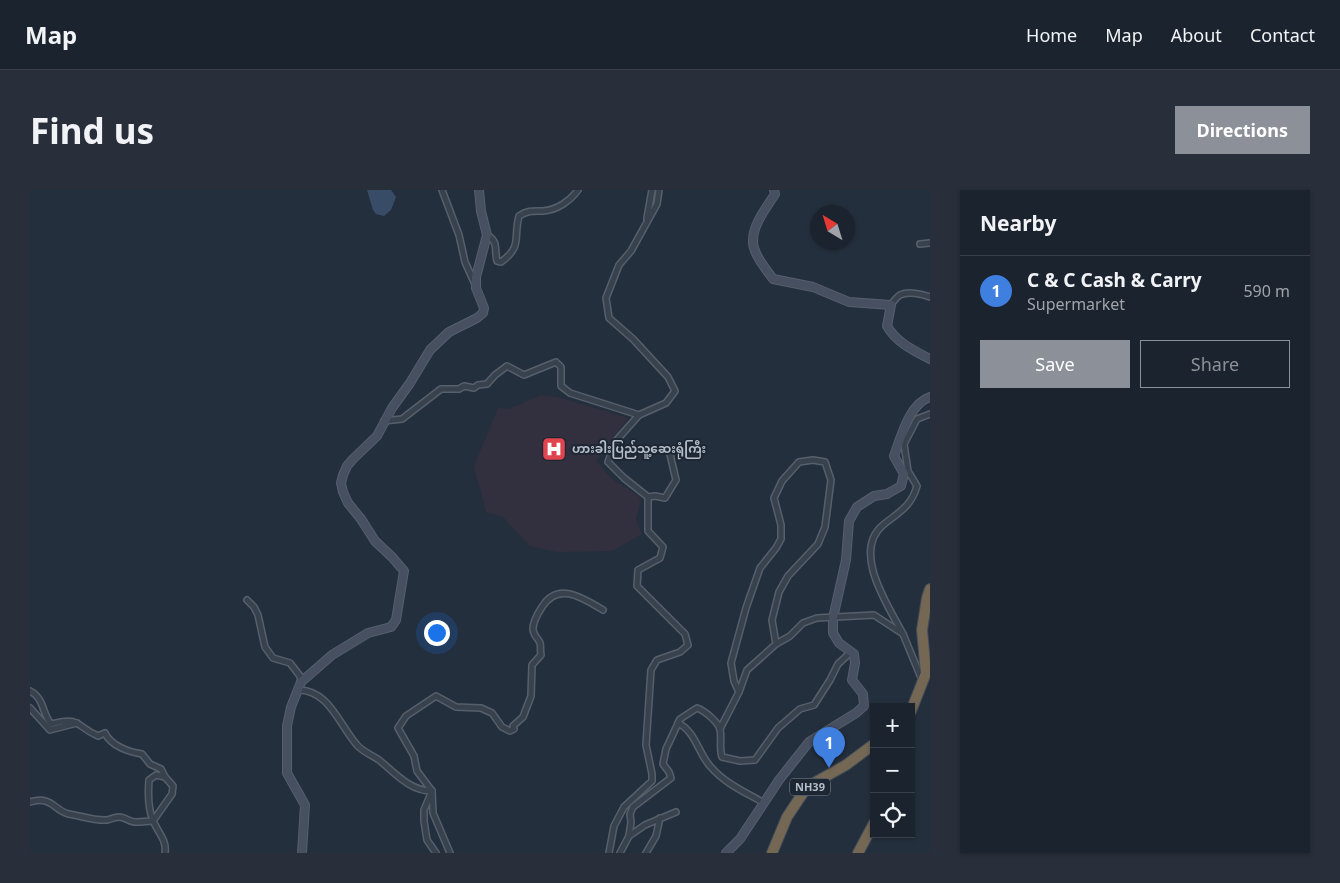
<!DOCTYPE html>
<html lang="en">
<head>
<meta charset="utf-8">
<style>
  :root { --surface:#1b232e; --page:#282f3a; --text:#f1f3f6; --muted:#a0a4aa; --line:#39404a; --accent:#8c9099 }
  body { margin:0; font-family:"Noto Sans","Noto Sans Myanmar",sans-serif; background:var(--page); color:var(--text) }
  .controls { position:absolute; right:15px; bottom:15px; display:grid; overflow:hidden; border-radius:0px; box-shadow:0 1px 4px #0004 }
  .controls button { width:45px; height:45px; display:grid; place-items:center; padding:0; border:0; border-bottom:1px solid var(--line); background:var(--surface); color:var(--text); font:25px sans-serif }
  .compass { position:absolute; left:780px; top:15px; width:45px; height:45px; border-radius:50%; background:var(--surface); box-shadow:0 1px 4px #0004; rotate:322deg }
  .you { position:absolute; left:406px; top:442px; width:18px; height:18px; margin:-12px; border:4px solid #fff; border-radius:50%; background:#1a73e8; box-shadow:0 0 0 8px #1a73e833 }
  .badge { display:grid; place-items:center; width:32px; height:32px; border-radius:50%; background:var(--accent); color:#fff; font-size:16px; font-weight:700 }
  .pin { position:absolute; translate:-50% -41px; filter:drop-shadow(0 1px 2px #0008) }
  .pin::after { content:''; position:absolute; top:26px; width:18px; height:15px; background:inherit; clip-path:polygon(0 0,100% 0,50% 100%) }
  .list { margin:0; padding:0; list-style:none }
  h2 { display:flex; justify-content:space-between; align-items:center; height:65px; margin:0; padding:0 20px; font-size:21px }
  h2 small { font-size:16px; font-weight:400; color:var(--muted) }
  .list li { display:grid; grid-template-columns:32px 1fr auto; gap:15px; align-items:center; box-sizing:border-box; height:70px; padding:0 20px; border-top:1px solid var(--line) }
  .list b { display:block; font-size:19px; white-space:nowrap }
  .list p { margin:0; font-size:16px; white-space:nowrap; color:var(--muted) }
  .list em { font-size:16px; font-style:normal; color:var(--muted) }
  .actions { display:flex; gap:10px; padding:15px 20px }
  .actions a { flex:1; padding:11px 0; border:1px solid var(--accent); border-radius:0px; text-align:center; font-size:18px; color:var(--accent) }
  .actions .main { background:var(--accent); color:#fff }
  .icon { flex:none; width:28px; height:28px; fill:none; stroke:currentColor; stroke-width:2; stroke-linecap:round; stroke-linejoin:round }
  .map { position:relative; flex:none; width:900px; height:663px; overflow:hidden; border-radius:0px }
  header { display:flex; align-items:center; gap:30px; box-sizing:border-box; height:70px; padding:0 25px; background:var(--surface); border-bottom:1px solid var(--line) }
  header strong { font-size:24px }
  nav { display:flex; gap:28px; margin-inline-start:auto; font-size:18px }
  .intro { display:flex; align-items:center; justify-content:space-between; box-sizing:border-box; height:120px; padding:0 30px }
  h1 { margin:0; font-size:35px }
  .button { padding:12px 22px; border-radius:0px; background:var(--accent); color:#fff; font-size:18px; font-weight:700 }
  main { display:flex; gap:30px; padding:0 30px }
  aside { flex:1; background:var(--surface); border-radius:0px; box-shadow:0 1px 4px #0004 }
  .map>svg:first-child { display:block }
  .medical { fill:#32303f }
  .water { fill:#394c67 }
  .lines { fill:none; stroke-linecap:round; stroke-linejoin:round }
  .street-casing { stroke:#565f6c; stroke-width:8 }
  .secondary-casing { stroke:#565f6c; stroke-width:10 }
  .highway-casing { stroke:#434c59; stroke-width:12 }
  .street { stroke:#38414e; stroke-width:5 }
  .secondary { stroke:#465061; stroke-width:8 }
  .highway { stroke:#746855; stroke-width:10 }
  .labels { text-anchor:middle; stroke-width:4; stroke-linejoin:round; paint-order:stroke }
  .shield { fill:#1d2633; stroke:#878f9c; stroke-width:1 }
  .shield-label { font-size:11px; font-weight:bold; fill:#b4bcc9 }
  .poi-label { font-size:12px; font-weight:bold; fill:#b4bcc9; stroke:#1d2633; text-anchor:start }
</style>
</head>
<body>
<header>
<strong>Map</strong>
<nav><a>Home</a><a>Map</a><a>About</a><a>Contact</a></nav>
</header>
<div class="intro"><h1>Find us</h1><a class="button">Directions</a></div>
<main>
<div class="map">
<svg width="900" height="663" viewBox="0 0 900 663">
  <rect width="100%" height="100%" fill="#242f3e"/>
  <path class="medical" d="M 511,205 L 531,208 L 598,228 L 566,271 L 582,289 L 609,306 L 611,311 L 606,329 L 612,344 L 582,361 L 527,362 L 500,356 L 472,326 L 456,322 L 444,276 L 468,218 L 479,219 Z"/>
  <path class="water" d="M 337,0 L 361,0 L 366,7 L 361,20 L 354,26 L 346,24 L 343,20 Z"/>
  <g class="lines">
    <defs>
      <g id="street">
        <path d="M 412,0 L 429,45 L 435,72 L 444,92"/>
        <path d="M 617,28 L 622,0"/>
        <path d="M 457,45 C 469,52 464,59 467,71 L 471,72 C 493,56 483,48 489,26 C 498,20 503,21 513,21 C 527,20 540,11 548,0"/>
        <path d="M 890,54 L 900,53"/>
        <path d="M 861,115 C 863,112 867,107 870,105 C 878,101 892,104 900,107"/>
        <path d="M 354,231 L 372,229 L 411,199 L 429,199 L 434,196 L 444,198 L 448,195 L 457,194 L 465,185 L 477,176 L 494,185 L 526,172 L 531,177 L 531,196 L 540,203 L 609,225"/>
        <path d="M 618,307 L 625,306 L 635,308 L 646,290 L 639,260"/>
        <path d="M 217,410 L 224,417 L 228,425 L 235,457 L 243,468 L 260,473 L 270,486 L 271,492"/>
        <path d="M 873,444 C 859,417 821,362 853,335 C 869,322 881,317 887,296 L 878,281 L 874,254 L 887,229 L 900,224"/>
        <path d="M 746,454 L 742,430 L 749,402 L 758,386 L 788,354 L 795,337 L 801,290 L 795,272 L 783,270 L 769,272 L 752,291 L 744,308 L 751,335 L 751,349 L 746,358 L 730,378 L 716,418 L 701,473 L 704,491 L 709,502 L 717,480 L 746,454 L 760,446 L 773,433 L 787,428 L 844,425 L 873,444 L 892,490"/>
        <path d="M 267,500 C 299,499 309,535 327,555 C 333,562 342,565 349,570 C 365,583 380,601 402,601 L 394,620 L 394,631 L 397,650 L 406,663"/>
        <path d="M 0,501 C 14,508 12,523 21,534 C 51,526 45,536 68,546 L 75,543 C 81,556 99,562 112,564 L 120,574 L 131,579 L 135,587"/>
        <path d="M 0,518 L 20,540 L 47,533"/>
        <path d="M 648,533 C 666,542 668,563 680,576 C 694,593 715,602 734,613"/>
        <path d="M 690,539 L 709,502"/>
        <path d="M 0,612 C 22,605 24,621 39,624 C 51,626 65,631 77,630 C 81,629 85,627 89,627 C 95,627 101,633 107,632 C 113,632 117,631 123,631"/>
        <path d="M 123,631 L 142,604 L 143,596 L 135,587 L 126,585 L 119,590 C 118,603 118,619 123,630 C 127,642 137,649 135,663"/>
        <path d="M 599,646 L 615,635 L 646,622"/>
        <path d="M 420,663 L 403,623 L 402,601 L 387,581 L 384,566 L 368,538 L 376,526 L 406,506 L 426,517 L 451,518 L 462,523 L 472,537 L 480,541 L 484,539 L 483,536 L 493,527 L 501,506 L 502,475 L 511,465 C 510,461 511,456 510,453 C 508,448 503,445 503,439 C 503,432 508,423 512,417 C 528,391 553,408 573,420"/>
        <path d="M 579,663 L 584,636 L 594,617 L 622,591 L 622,584 L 616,555 L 621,480 L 627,470 L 650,462 L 658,455 L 655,444 L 607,396 L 608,380 L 630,368 L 633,357 L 618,341 L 618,307 L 594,288 L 578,272 L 585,252 L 609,225 L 636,213 L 645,201 L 638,187 L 603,149 L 579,128 L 576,108 L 589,75 L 601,61 L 627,14 L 629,0"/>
        <path d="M 590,663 L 599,646 L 601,632 L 600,624 L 603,617 L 641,588 L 639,582 L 633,574 L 636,559 L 650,529 L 667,518 C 675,521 687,531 690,539 C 692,548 689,558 692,567 L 710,571 L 725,570 L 748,538 L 770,519 L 784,515 L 800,490 L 808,474 L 821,462"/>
        <path d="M 616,663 L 626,646 L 630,628"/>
      </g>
      <g id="secondary">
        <path d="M 744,0 L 745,4 C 737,17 723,34 723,50 C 722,63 736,79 743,89 L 783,97 L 819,112 L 861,115 L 857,136 C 867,153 883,160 900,169"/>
        <path d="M 272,663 L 275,615 L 257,583 L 257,536 L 261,517 L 271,492 L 302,465 L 338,443 L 361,437 L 366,430 L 374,381 L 362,367 L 345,351 L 331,329 L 318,313 L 313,302 L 311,293 L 313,285 L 317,276 L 323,269 L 347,246 L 362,218 L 380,193 L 400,160 L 419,142 L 447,128 L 453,123 L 454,118 L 446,98 L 446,87 L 457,45 L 451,21 L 449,0"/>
        <path d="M 696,663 L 710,649 L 749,590 L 779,552 L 826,523 L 834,516 L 833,504 L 822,490 L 825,473 L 824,464 L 809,453 L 803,443 L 803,428 L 816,370 L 819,331 L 827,317 L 844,306 L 857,304 L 871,296 L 874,284 L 864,266 C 871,247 879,214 900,207"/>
      </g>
      <g id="highway">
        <path d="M 881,521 L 896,483 L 892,440 L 897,408 L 900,399"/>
        <path d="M 742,663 L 757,627 L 773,603 L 784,593 L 816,575 L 844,554"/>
        <path d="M 828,663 L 844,633"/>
      </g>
    </defs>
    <use href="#street" class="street-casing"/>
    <use href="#secondary" class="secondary-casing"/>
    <use href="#highway" class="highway-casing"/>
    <use href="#street" class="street"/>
    <use href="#secondary" class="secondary"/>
    <use href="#highway" class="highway"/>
  </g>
  <defs>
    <symbol id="hospital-square" viewBox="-11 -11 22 22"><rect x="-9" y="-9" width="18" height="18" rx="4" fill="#e0444e" stroke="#1d2633"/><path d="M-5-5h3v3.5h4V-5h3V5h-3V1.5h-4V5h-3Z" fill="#fff"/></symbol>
  </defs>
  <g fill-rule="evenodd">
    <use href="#hospital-square" x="510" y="245" width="28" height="28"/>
  </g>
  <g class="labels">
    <rect class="shield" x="760" y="588.5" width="40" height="17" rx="4"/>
    <g class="shield-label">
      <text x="780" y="601">NH39</text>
    </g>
    <g class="poi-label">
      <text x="542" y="263">ဟားခါးပြည်သူ့ဆေးရုံကြီး</text>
    </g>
  </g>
</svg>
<div class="controls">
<button>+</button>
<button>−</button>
<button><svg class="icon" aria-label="locate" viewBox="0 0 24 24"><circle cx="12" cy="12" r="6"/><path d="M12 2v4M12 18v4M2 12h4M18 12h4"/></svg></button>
</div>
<svg class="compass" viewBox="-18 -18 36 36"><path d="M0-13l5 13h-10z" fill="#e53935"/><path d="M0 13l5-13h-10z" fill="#a0a4aa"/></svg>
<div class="you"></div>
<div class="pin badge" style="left:799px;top:578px;background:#3f7fe0">1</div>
</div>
<aside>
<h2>Nearby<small></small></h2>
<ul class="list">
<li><span class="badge" style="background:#3f7fe0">1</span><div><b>C &amp; C Cash &amp; Carry</b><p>Supermarket</p></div><em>590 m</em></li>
</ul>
<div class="actions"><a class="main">Save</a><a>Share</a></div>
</aside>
</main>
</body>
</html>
